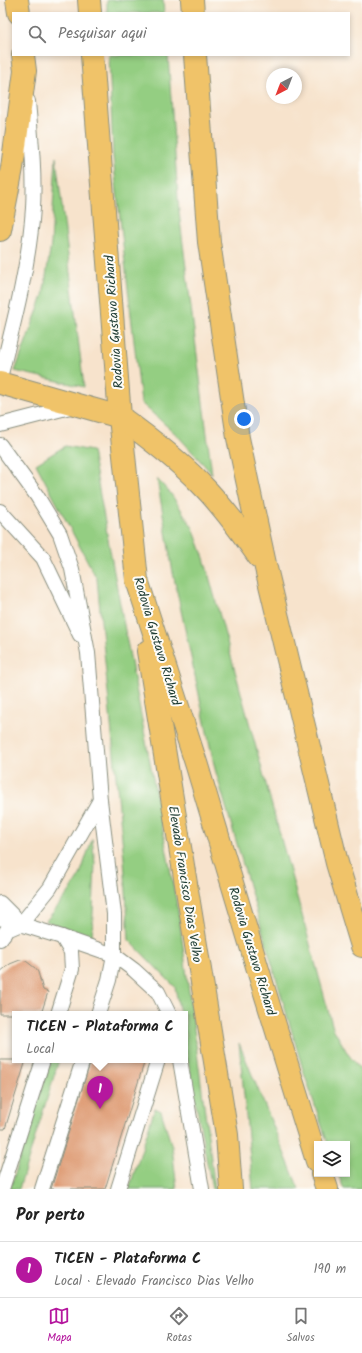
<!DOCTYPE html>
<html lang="pt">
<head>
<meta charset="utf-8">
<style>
  :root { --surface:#fff; --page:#f6f6f6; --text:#222; --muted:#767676; --line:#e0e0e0; --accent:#b5179e }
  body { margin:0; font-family:Kalam,sans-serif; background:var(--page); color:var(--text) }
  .controls { position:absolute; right:12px; bottom:12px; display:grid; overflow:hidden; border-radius:0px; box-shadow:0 2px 6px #0003 }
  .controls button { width:36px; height:36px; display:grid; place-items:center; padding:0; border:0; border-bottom:1px solid var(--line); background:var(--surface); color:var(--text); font:20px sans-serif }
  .compass { position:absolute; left:266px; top:68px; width:36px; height:36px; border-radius:50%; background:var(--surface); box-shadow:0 2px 6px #0003; rotate:222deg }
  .you { position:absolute; left:244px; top:419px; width:14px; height:14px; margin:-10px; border:3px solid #fff; border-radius:50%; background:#1a73e8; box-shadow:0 0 0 6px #1a73e833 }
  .badge { display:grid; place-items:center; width:26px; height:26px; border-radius:50%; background:var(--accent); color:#fff; font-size:13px; font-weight:700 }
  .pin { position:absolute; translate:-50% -33px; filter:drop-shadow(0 1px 2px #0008) }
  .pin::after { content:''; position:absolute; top:21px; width:14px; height:12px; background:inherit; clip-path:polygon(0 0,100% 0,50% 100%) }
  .popup { position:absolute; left:12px; top:1011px; width:176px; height:52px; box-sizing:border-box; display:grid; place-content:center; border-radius:0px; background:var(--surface); filter:drop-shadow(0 1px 3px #0005); font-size:13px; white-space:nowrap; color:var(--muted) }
  .popup b { font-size:15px; color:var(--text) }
  .popup::after { content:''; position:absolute; left:50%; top:100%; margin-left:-8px; border:8px solid transparent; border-top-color:var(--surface) }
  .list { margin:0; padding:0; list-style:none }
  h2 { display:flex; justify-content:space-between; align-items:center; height:52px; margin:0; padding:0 16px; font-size:17px }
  h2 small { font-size:13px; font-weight:400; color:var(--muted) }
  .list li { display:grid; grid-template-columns:26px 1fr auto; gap:12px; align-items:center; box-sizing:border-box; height:56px; padding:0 16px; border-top:1px solid var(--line) }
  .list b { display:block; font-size:15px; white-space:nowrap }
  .list p { margin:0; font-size:13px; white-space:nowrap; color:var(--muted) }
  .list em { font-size:13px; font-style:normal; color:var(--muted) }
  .icon { flex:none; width:22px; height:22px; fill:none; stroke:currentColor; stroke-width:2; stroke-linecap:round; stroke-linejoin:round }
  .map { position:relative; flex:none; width:362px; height:1189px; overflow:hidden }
  .search { position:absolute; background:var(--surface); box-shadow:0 2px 6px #0003; left:12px; right:12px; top:12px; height:44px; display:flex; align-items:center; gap:10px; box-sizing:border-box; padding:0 14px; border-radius:0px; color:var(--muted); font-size:15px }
  .sheet { height:108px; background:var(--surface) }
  nav { display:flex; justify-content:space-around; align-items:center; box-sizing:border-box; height:56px; border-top:1px solid var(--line); background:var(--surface); font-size:11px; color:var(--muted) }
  nav a { display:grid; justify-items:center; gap:2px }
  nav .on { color:var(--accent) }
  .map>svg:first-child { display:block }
  .green { fill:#94ce82; stroke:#5a865b }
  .building { fill:#dd976e }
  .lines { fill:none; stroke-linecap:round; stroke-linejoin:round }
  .lane-casing { stroke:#8b9080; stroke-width:16 }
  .primary-casing { stroke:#8b9080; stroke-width:24 }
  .highway-casing { stroke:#8b9080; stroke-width:24 }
  .lane { stroke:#fff; stroke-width:14 }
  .primary { stroke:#f0c369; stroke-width:22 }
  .highway { stroke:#f0c369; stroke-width:22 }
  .labels { text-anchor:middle; stroke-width:4; stroke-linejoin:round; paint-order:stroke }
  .street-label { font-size:13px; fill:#1f3d34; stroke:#fdfcf7 }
</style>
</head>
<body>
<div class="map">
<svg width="362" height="1189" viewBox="0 0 362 1189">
  <rect width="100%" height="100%" fill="#fdfcf7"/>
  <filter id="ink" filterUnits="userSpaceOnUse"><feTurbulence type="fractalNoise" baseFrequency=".025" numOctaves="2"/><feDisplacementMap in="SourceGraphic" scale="8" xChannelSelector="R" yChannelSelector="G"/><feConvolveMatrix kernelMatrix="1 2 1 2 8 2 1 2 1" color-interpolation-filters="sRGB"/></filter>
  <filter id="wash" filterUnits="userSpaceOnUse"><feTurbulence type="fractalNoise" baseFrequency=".012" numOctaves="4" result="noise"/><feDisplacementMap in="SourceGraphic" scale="16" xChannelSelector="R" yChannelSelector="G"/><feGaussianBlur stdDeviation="0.9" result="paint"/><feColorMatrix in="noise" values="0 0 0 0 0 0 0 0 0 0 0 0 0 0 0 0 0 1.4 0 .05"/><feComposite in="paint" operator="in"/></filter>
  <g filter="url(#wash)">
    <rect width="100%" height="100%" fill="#f7e3cc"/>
    <g class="green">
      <path d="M 107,0 L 163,0 L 164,13 L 107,13 Z"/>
      <path d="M 109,55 L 168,55 L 179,212 L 212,474 L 178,436 L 141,403 L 113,157 Z"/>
      <path d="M 56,157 L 84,387 L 15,371 L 43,296 L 51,244 Z"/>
      <path d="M 65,446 L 92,451 L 114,572 L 179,916 L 215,1189 L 212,1189 L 185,1045 L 185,1014 L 180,1014 L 175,987 L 129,940 L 124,859 L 97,579 L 36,464 Z"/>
      <path d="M 157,479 L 171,494 L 193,528 L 204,558 L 333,1028 L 348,1054 L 362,1072 L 362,1189 L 344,1189 L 338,1174 L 347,1174 L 347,1144 L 328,1144 L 304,1073 L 215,769 L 173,573 Z"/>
      <path d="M 92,839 L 95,863 L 92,938 L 46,921 L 70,891 L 80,875 Z"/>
      <path d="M 239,1043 L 299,1189 L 253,1189 Z"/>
      <path d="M 51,1060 L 59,1060 L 19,1189 L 10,1189 Z"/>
      <path d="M 155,1108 L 161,1111 L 172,1147 L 177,1189 L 129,1189 Z"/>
    </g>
    <g id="blocks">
      <g class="building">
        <path d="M 20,960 L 26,961 L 35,968 L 38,972 L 43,990 L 48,992 L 41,1014 L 0,1014 L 0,972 L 10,964 Z"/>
        <path d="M 0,1060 L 26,1060 L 5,1129 L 0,1129 Z"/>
        <path d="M 91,1060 L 145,1060 L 105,1189 L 51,1189 Z"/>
      </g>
    </g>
  </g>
  <g filter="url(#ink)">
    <use href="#blocks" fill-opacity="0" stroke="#8b9080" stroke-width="1"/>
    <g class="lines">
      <defs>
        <g id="lane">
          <path d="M 0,378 C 14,322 29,266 33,208 C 35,172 31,137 28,101"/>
          <path d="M 0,425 L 74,406"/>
          <path d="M 0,445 L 37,496 L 60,534 L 72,569 L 88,653 L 100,800 L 114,914 L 114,955 L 109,980 L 98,1014"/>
          <path d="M 0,511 L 43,558 L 80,635"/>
          <path d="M 0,903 L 20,923"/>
          <path d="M 0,918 L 62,937 L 114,955 L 134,970 L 158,992 L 169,1014"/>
          <path d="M 0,939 L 7,930 L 21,924 L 50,888 L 100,800"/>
          <path d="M 58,1014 L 72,969 L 71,952 L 62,937"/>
          <path d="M 180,1060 L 202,1189"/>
          <path d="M 2,1189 L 43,1060"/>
          <path d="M 42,1189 L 83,1060"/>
          <path d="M 118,1189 L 158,1060"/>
        </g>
        <g id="primary">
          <path d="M 17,0 L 19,13"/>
          <path d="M 0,230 L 12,168 L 25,71 L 23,55"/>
          <path d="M 0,383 L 120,417"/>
        </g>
        <g id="highway">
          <path d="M 89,0 L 90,13"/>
          <path d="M 192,0 L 193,13"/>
          <path d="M 92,55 L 120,417 L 137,580 L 197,766 L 265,993 L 317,1161"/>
          <path d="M 195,55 L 209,242 L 238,438 L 265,564 L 337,863 L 362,946"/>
          <path d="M 120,417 C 148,437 176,458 200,483 C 222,505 241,531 259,557"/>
          <path d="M 148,651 L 227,1135 L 231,1189"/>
          <path d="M 322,1174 L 327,1189"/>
        </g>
      </defs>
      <use href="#lane" class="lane-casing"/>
      <use href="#primary" class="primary-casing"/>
      <use href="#highway" class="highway-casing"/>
      <use href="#lane" class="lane"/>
      <use href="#primary" class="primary"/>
      <use href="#highway" class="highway"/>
    </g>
  </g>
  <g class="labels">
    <g class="street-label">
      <text transform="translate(113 322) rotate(-94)" y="5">Rodovia Gustavo Richard</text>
      <text transform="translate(158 641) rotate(73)" y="5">Rodovia Gustavo Richard</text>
      <text transform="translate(186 884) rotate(81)" y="5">Elevado Francisco Dias Velho</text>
      <text transform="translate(253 951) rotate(73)" y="5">Rodovia Gustavo Richard</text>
    </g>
  </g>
</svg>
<div class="controls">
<button><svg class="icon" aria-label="layers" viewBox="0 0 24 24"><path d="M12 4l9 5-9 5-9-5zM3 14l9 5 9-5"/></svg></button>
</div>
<svg class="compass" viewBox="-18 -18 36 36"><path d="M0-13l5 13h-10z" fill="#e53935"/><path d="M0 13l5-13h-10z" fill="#767676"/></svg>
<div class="you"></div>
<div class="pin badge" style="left:100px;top:1109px">1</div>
<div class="popup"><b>TICEN - Plataforma C</b>Local</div>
<div class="search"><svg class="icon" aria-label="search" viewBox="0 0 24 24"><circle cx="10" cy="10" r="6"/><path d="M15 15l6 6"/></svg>Pesquisar aqui</div>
</div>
<section class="sheet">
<h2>Por perto<small></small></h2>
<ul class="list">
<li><span class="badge">1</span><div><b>TICEN - Plataforma C</b><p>Local · Elevado Francisco Dias Velho</p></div><em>190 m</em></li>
</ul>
</section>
<nav>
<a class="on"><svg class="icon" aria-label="map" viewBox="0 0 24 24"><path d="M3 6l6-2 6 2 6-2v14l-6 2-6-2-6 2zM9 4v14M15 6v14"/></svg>Mapa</a>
<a><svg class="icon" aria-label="directions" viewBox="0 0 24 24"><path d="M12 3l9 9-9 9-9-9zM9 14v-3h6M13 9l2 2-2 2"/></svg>Rotas</a>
<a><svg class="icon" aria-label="saved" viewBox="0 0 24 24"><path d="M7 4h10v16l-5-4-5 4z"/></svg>Salvos</a>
</nav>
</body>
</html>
